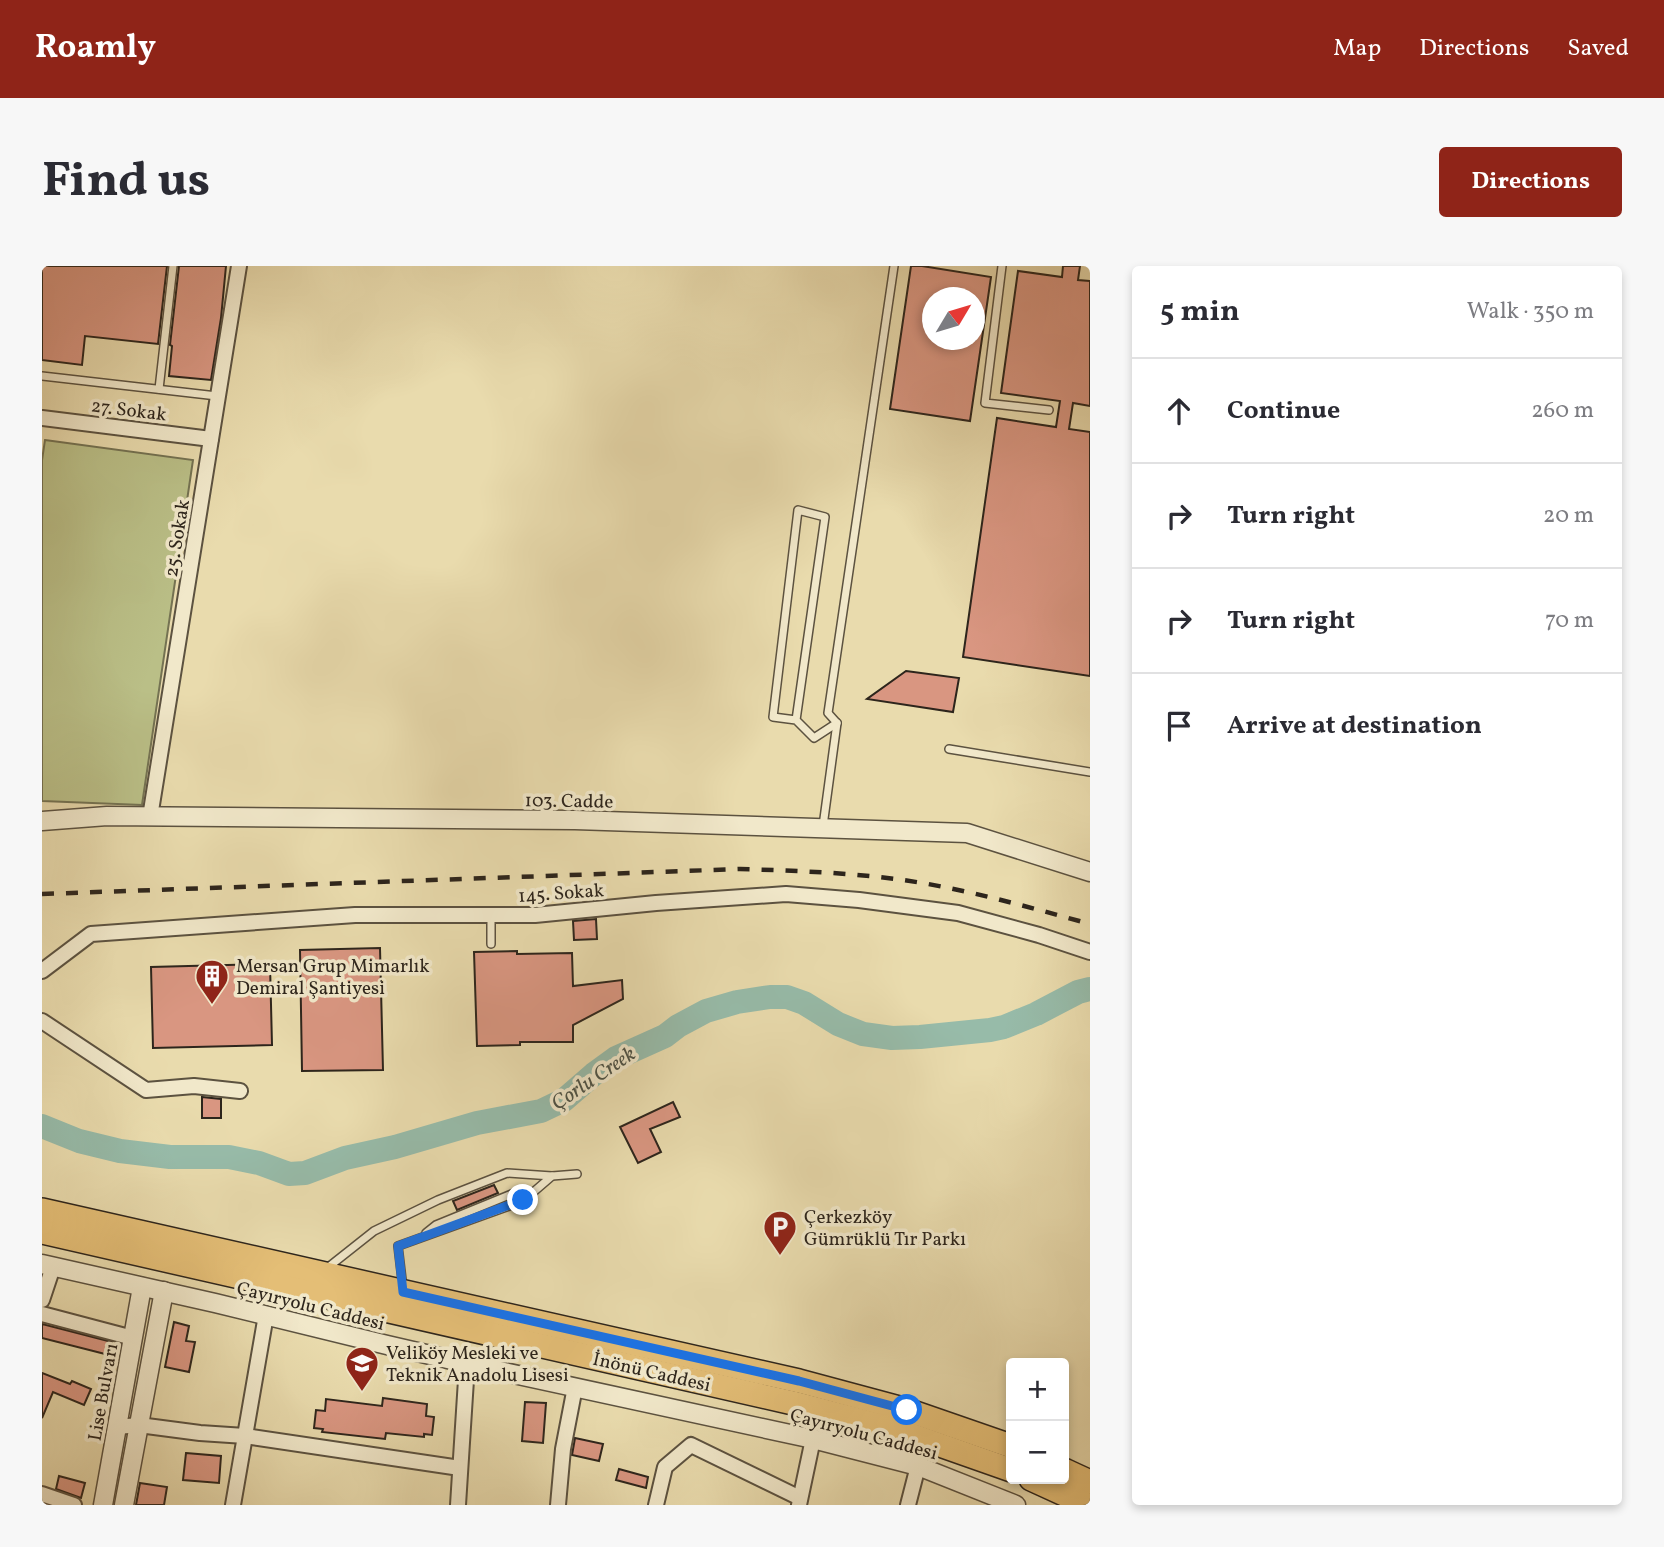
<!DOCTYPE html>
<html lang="en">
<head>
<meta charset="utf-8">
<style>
  :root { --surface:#fff; --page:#f7f7f7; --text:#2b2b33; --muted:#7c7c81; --line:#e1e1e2; --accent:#8f2418 }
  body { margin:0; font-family:Vollkorn,serif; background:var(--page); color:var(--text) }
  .controls { position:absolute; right:21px; bottom:21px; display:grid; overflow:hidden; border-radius:7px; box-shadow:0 4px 10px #0003 }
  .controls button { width:63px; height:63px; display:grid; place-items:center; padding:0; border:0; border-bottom:2px solid var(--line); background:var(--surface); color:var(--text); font:35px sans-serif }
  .compass { position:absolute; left:880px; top:21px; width:63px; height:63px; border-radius:50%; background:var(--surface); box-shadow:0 4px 10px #0003; rotate:52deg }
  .stop { position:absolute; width:21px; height:21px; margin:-16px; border:5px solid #1a73e8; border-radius:50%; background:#fff }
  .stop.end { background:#1a73e8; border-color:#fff; box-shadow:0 2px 7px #0008 }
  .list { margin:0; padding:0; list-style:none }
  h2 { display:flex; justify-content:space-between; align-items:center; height:91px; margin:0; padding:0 28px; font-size:30px }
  h2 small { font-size:23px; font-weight:400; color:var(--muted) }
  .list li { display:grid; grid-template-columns:46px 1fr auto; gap:21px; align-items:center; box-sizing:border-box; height:105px; padding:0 28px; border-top:2px solid var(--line) }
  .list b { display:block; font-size:26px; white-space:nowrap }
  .list em { font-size:23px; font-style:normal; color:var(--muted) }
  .icon { flex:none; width:38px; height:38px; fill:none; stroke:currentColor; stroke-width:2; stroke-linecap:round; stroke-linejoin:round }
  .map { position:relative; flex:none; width:1048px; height:1239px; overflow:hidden; border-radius:7px }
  header { display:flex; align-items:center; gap:42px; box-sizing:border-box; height:98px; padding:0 35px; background:var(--accent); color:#fff }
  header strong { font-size:33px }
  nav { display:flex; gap:38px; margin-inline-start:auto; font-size:24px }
  .intro { display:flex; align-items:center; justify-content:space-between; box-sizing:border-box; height:168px; padding:0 42px }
  h1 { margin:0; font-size:49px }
  .button { padding:18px 32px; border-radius:7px; background:var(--accent); color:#fff; font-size:24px; font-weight:700 }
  main { display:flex; gap:42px; padding:0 42px }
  aside { flex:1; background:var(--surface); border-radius:7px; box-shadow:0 4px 10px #0003 }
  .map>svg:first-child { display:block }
  .green { fill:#babf87; stroke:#747252; stroke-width:2 }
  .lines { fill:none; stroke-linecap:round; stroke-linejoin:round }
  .river { stroke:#97bba9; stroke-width:24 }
  .building { fill:#d99681; stroke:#2d251c; stroke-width:2; fill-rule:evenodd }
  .service-casing { stroke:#5c5240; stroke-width:10 }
  .minor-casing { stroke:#5c5240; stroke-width:18 }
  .tertiary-casing { stroke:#5c5240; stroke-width:21 }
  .primary-casing { stroke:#2d251c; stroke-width:26 }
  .service { stroke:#f1e8ca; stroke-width:7 }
  .minor { stroke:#f1e8ca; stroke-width:14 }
  .tertiary { stroke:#f1e8ca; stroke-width:18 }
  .primary { stroke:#e4be76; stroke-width:23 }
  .rail { stroke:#2d251c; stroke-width:4.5; stroke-dasharray:12 12; stroke-linecap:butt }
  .route { stroke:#1a73e8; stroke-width:9 }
  .labels { text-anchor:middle; stroke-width:7; stroke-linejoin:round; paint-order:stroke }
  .street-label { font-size:19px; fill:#2d251c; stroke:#f1e8ca }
  .poi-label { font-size:19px; fill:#2d251c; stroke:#f1e8ca; text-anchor:start }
  .water-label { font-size:21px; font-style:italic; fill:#4d5246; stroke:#f1e8ca }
</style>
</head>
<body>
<header>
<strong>Roamly</strong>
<nav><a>Map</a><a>Directions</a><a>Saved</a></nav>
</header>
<div class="intro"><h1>Find us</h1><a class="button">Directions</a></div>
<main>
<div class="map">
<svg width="1048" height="1239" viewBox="0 0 1048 1239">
  <rect width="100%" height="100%" fill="#e9dbad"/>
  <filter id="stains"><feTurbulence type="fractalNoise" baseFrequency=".00286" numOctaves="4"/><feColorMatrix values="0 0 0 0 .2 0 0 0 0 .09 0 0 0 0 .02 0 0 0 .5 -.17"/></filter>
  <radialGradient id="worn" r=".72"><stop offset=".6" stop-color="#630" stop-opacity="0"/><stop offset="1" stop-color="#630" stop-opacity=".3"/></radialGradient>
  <path class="green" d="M 3,174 L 151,194 L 100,539 L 0,535 L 0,194 Z"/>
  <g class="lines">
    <path class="river" d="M 0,860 L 37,875 L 78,885 L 128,891 L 187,891 L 217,897 L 247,908 L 263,907 L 303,892 L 353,881 L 435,857 L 499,845 L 522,834 L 552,808 L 574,792 L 623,770 L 636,760 L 664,745 L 695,736 L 728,731 L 745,731 L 762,737 L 796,758 L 821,768 L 850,772 L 878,771 L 948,764 L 962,761 L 994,748 L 1036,726 L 1048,723"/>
  </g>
  <g class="building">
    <path d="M 0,0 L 125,0 L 116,78 L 43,70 L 40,99 L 0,94 Z"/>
    <path d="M 137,0 L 184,0 L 179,52 L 169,114 L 127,110 L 130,80 L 128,79 Z"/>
    <path d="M 869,0 L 880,0 L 949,11 L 928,155 L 848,143 ZM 891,32 L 933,32 L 933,74 L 891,74 Z"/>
    <path d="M 1021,0 L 1038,0 L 1036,14 L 1048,15 L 1048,140 L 1031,137 L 1027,163 L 1048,166 L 1048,410 L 921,391 L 955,152 L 1014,161 L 1018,135 L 959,127 L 976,5 L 1020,11 Z"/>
    <path d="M 864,405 L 917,412 L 911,446 L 825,433 Z"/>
    <path d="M 554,653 L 555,673 L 532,674 L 531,655 Z"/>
    <path d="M 338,682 L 341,804 L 260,805 L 258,684 Z"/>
    <path d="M 475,685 L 475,688 L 530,687 L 531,720 L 580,714 L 581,733 L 531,759 L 531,776 L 478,776 L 478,779 L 435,780 L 432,686 Z"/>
    <path d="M 228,698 L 230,779 L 111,782 L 109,701 Z"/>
    <path d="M 160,831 L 179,833 L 179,852 L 160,852 Z"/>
    <path d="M 631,836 L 638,851 L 608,863 L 619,886 L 596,897 L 578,861 Z"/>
    <path d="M 452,919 L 456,927 L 415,944 L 411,935 Z"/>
    <path d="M 132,1056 L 147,1060 L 144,1075 L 153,1076 L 147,1106 L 123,1101 Z"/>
    <path d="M 0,1058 L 70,1076 L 67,1089 L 0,1072 Z"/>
    <path d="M 0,1107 L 28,1118 L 30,1115 L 49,1123 L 42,1139 L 11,1126 L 0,1152 Z"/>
    <path d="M 341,1132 L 385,1138 L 384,1150 L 392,1151 L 390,1169 L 382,1168 L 382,1171 L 344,1167 L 343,1173 L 280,1166 L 281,1163 L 272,1162 L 274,1144 L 283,1145 L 284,1133 L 340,1140 Z"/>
    <path d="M 483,1136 L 504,1137 L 501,1177 L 480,1175 Z"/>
    <path d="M 533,1172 L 561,1178 L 557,1195 L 530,1189 Z"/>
    <path d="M 144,1187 L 179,1190 L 177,1217 L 141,1214 Z"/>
    <path d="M 577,1203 L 606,1211 L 604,1222 L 574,1214 Z"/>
    <path d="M 17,1210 L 43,1217 L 39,1232 L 14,1223 Z"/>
    <path d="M 98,1217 L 125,1221 L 122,1239 L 94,1239 Z"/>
  </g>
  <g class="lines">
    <defs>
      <g id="service">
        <path d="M 960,0 L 943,137 L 1007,144"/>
        <path d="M 0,110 L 175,130"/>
        <path d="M 117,123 L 131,0"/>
        <path d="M 754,454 L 783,251 L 756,244 L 731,451 L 754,454 L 772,472 L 795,457 L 786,447 L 852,0"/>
        <path d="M 907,483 L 1048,506"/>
        <path d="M 781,560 L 795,457"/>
        <path d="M 449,678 L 449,649"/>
        <path d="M 384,967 L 394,959 L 477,925 L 489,928"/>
        <path d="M 284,1003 L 332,965 L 396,934 L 465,907 L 510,910"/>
        <path d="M 361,1022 L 356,980 L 481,935 L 510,910 L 535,908"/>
      </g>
      <g id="minor">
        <path d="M 0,152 L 169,173"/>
        <path d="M 108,551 L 197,0"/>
        <path d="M 0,705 L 49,668 L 313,649 L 493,649 L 614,637 L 744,628 L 817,634 L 916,647 L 997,669 L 1048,686"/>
        <path d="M 0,755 L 104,824 L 152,820 L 198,825"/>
        <path d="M 0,1034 L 11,1001"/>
        <path d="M 0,1048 L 91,1072"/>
        <path d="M 75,1161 L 97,1159 L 158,1167 L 203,1170 L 418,1202"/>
        <path d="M 0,1228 L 32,1239"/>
        <path d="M 191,1239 L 224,1049"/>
        <path d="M 416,1239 L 425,1098"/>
        <path d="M 516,1239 L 521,1183 L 533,1121"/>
        <path d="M 614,1239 L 623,1201 L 649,1179 L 758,1232"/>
        <path d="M 757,1239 L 771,1173"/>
        <path d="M 866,1239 L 876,1200"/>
      </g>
      <g id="tertiary">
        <path d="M 0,555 L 65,550 L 533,554 L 925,567 L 1048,606"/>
        <path d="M 0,998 L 173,1037 L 345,1079 L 462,1106 L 771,1173 L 876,1200 L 974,1239"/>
        <path d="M 61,1239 L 100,1021"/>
        <path d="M 82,1239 L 122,1025"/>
      </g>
      <g id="primary">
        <path d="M 0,944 L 757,1115 L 865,1144 L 969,1180"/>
        <path d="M 0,966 L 751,1137 L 858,1165 L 969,1204"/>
        <path d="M 1022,1204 L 1048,1216"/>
        <path d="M 989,1213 L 1046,1239"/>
      </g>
    </defs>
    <use href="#service" class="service-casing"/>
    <use href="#minor" class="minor-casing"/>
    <use href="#tertiary" class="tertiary-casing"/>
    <use href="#primary" class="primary-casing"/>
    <use href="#service" class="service"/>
    <use href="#minor" class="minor"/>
    <use href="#tertiary" class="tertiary"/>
    <use href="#primary" class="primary"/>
    <path class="rail" d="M 0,628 L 698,603 C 761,605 824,607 886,618 C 941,628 994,643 1048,658"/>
  </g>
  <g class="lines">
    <path class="route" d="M 481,934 L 356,980 L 361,1026 L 757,1115 L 865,1144"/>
  </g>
  <defs>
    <symbol id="building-pin" viewBox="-11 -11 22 30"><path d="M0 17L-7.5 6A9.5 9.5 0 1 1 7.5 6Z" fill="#8f2418" stroke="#f1e8ca"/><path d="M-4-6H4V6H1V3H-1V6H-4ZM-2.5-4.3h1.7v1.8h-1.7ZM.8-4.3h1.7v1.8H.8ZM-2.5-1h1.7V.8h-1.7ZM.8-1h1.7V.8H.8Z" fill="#fff"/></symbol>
    <symbol id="parking-pin" viewBox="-11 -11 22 30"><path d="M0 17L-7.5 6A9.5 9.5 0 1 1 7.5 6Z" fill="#8f2418" stroke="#f1e8ca"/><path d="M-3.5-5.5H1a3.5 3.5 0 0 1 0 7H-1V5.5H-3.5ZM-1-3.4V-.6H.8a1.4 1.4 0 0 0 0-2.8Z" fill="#fff"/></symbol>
    <symbol id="school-pin" viewBox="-11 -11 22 30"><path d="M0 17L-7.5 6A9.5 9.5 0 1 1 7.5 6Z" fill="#8f2418" stroke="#f1e8ca"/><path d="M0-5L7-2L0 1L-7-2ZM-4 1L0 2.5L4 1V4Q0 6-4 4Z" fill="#fff"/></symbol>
  </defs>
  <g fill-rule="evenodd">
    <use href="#building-pin" x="151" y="691" width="38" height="52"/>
    <use href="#parking-pin" x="719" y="942" width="38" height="52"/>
    <use href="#school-pin" x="301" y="1078" width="38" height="52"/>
  </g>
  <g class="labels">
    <g class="street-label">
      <text transform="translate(87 143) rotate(7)" y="7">27. Sokak</text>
      <text transform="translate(134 272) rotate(-81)" y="7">25. Sokak</text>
      <text transform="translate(527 534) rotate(1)" y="7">103. Cadde</text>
      <text transform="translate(519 626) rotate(-4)" y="7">145. Sokak</text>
      <text transform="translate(269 1039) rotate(14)" y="7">Çayıryolu Caddesi</text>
      <text transform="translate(610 1105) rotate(13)" y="7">İnönü Caddesi</text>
      <text transform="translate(60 1126) rotate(-80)" y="7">Lise Bulvarı</text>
      <text transform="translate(822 1167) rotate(15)" y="7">Çayıryolu Caddesi</text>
    </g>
    <g class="poi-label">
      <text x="194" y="706">Mersan Grup Mimarlık<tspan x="194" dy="22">Demiral Şantiyesi</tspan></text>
      <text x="762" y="957">Çerkezköy<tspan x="762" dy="22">Gümrüklü Tır Parkı</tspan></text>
      <text x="344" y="1093">Veliköy Mesleki ve<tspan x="344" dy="22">Teknik Anadolu Lisesi</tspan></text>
    </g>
    <g class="water-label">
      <text transform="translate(551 812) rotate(-34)" y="7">Çorlu Creek</text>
    </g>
  </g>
  <rect width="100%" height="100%" filter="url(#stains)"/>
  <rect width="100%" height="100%" fill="url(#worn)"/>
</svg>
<div class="controls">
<button>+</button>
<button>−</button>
</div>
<svg class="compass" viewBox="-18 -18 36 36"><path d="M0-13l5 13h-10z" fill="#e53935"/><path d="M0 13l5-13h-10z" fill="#7c7c81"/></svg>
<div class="stop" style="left:865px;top:1144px"></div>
<div class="stop end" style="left:481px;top:934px"></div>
</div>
<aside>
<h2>5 min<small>Walk · 350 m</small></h2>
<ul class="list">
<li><svg class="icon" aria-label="ahead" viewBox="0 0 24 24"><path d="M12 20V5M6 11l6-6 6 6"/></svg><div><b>Continue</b></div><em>260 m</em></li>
<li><svg class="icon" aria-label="right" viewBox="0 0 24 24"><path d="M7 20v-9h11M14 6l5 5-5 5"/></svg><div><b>Turn right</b></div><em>20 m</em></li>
<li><svg class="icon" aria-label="right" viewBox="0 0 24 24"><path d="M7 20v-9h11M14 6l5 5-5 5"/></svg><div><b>Turn right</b></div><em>70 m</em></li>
<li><svg class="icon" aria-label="arrive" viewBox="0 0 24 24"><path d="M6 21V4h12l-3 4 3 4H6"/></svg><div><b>Arrive at destination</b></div></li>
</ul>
</aside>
</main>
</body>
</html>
